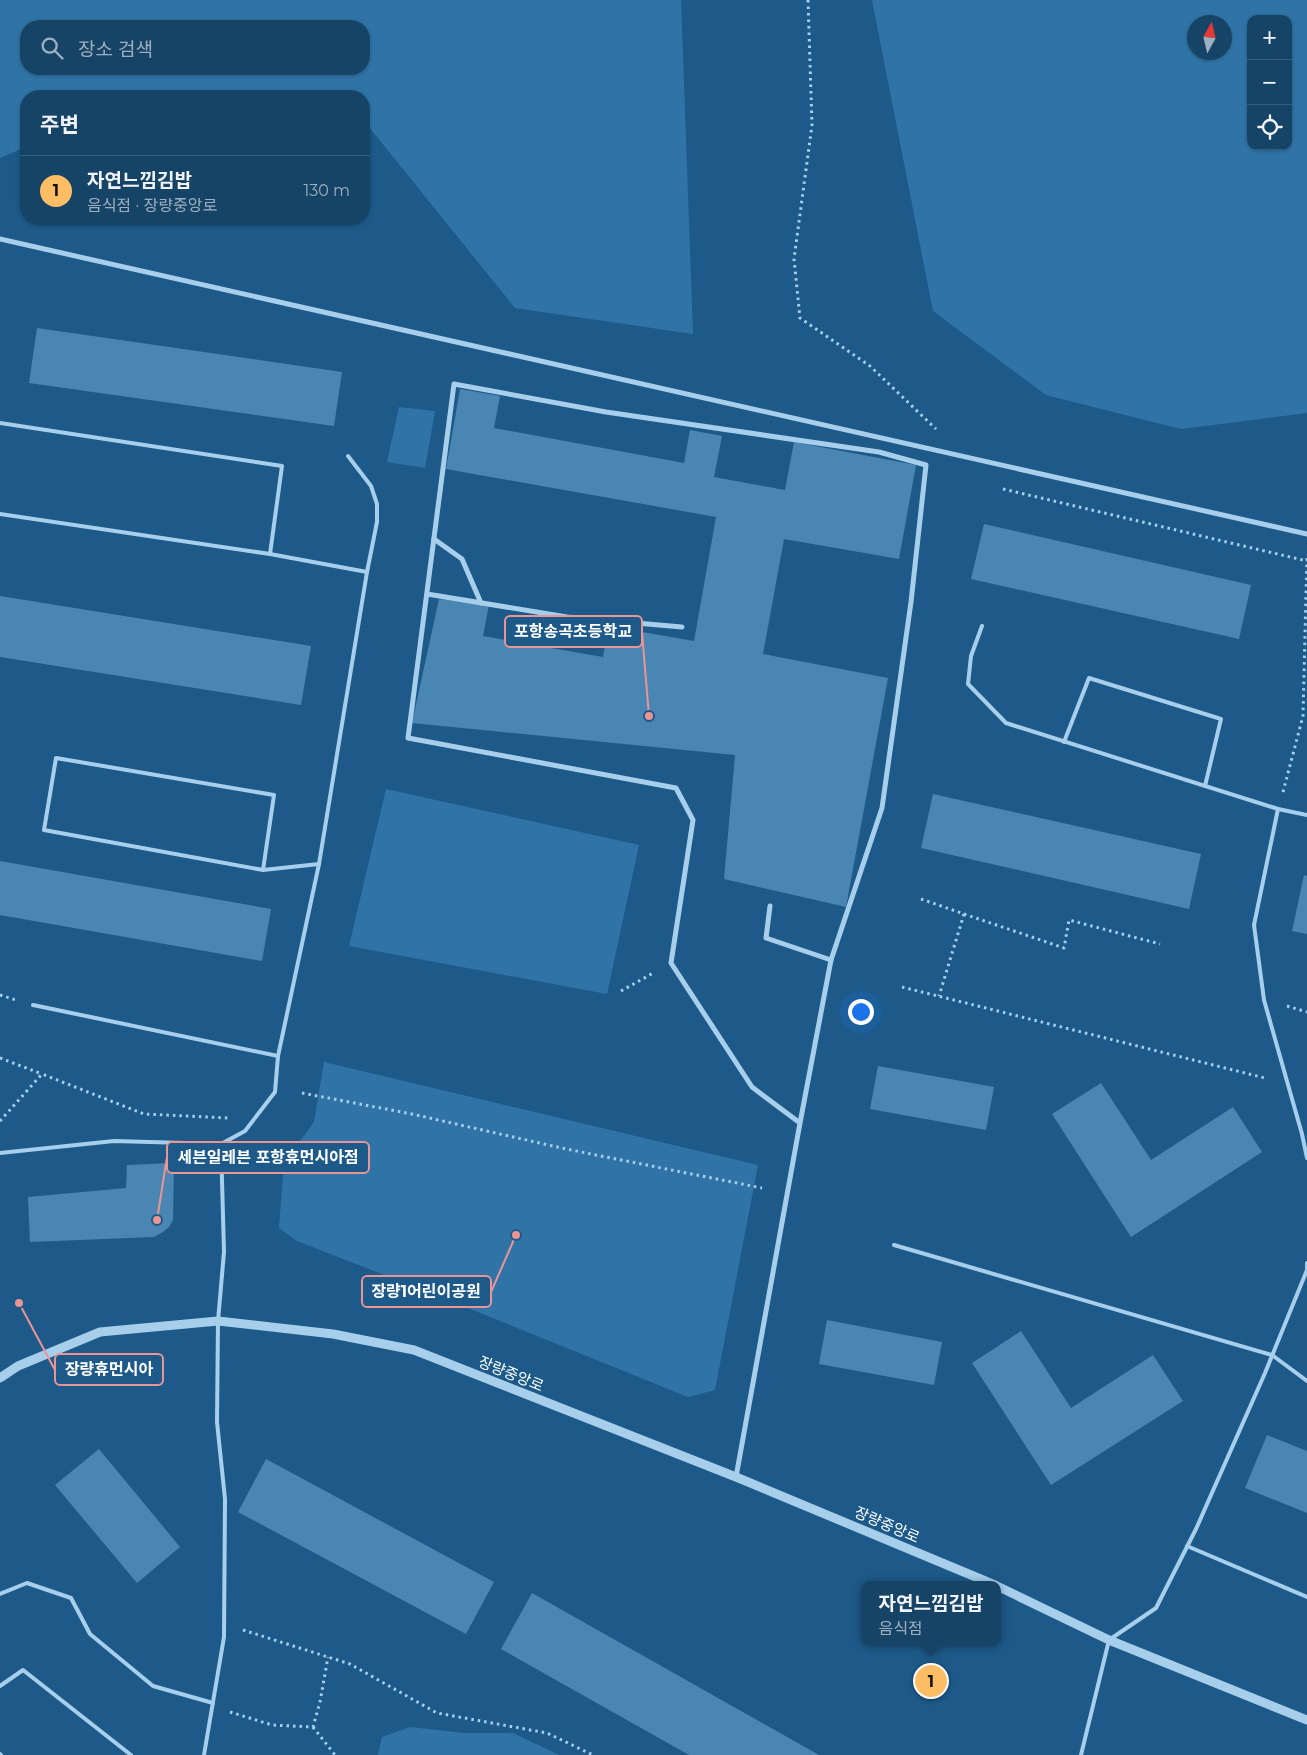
<!DOCTYPE html>
<html lang="ko">
<head>
<meta charset="utf-8">
<style>
  :root { --surface:#164467; --page:#1f4b6d; --text:#f1f3f6; --muted:#9eb0c0; --line:#355c7b; --accent:#fcbd65 }
  body { margin:0; font-family:Montserrat,"Noto Sans KR",sans-serif; background:var(--page); color:var(--text) }
  .controls { position:absolute; right:15px; top:15px; display:grid; overflow:hidden; border-radius:10px; box-shadow:0 1px 4px #0004 }
  .controls button { width:45px; height:45px; display:grid; place-items:center; padding:0; border:0; border-bottom:1px solid var(--line); background:var(--surface); color:var(--text); font:25px sans-serif }
  .compass { position:absolute; left:1187px; top:15px; width:45px; height:45px; border-radius:50%; background:var(--surface); box-shadow:0 1px 4px #0004; rotate:8deg }
  .you { position:absolute; left:860px; top:1011px; width:18px; height:18px; margin:-12px; border:4px solid #fff; border-radius:50%; background:#1a73e8; box-shadow:0 0 0 8px #1a73e833 }
  .badge { display:grid; place-items:center; width:32px; height:32px; border-radius:50%; background:var(--accent); color:#111; font-size:16px; font-weight:700 }
  .pin { position:absolute; translate:-50% -50%; border:2px solid #fff; box-shadow:0 1px 5px #0006 }
  .popup { position:absolute; left:861px; top:1581px; width:140px; height:65px; box-sizing:border-box; display:grid; place-content:center; border-radius:10px; background:var(--surface); filter:drop-shadow(0 1px 4px #0005); font-size:16px; white-space:nowrap; color:var(--muted) }
  .popup b { font-size:19px; color:var(--text) }
  .popup::after { content:''; position:absolute; left:50%; top:100%; margin-left:-10px; border:10px solid transparent; border-top-color:var(--surface) }
  .list { margin:0; padding:0; list-style:none }
  h2 { display:flex; justify-content:space-between; align-items:center; height:65px; margin:0; padding:0 20px; font-size:21px }
  h2 small { font-size:16px; font-weight:400; color:var(--muted) }
  .list li { display:grid; grid-template-columns:32px 1fr auto; gap:15px; align-items:center; box-sizing:border-box; height:70px; padding:0 20px; border-top:1px solid var(--line) }
  .list b { display:block; font-size:19px; white-space:nowrap }
  .list p { margin:0; font-size:16px; white-space:nowrap; color:var(--muted) }
  .list em { font-size:16px; font-style:normal; color:var(--muted) }
  .icon { flex:none; width:28px; height:28px; fill:none; stroke:currentColor; stroke-width:2; stroke-linecap:round; stroke-linejoin:round }
  .map { position:relative; flex:none; width:1307px; height:1755px; overflow:hidden }
  .search { position:absolute; background:var(--surface); box-shadow:0 1px 4px #0004; left:20px; top:20px; width:350px; height:55px; display:flex; align-items:center; gap:12px; box-sizing:border-box; padding:0 18px; border-radius:20px; color:var(--muted); font-size:19px }
  .panel { position:absolute; background:var(--surface); box-shadow:0 1px 4px #0004; left:20px; top:90px; width:350px; height:135px; border-radius:20px }
  .map>svg:first-child { display:block }
  .green { fill:#3074a7; fill-rule:evenodd }
  .building { fill:#4a86b3 }
  .lines { fill:none; stroke-linecap:round; stroke-linejoin:round }
  .path { stroke:#a7cfec; stroke-width:3; stroke-dasharray:2.5 4; stroke-linecap:butt }
  .service { stroke:#a7cfec; stroke-width:4 }
  .minor { stroke:#a7cfec; stroke-width:5 }
  .tertiary { stroke:#a7cfec; stroke-width:9 }
  .labels { text-anchor:middle; stroke-width:4; stroke-linejoin:round; paint-order:stroke }
  .street-label { font-size:15px; fill:#fff; stroke:#1d5a89 }
  .leader { fill:none; stroke:#ea9494; stroke-width:2 }
  .callout-dot { fill:#ea9494; stroke:#1d5a89; stroke-width:2 }
  .callout { fill:#1d5a89; stroke:#ea9494; stroke-width:2 }
  .callout-label { font-size:16px; text-anchor:middle; font-weight:bold; fill:#fff }
</style>
</head>
<body>
<div class="map">
<svg width="1307" height="1755" viewBox="0 0 1307 1755">
  <rect width="100%" height="100%" fill="#1d5a89"/>
  <g class="green">
    <path d="M 0,0 L 681,0 L 693,334 L 515,308 L 369,127 L 364,126 L 364,96 L 26,96 L 26,147 L 0,158 ZM 26,26 L 364,26 L 364,69 L 26,69 Z"/>
    <path d="M 872,0 L 1307,0 L 1307,413 L 1181,429 L 1046,395 L 933,311 ZM 1251,19 L 1288,19 L 1288,146 L 1251,146 ZM 1224,22 L 1224,52 L 1194,52 L 1194,22 Z"/>
    <path d="M 399,407 L 435,411 L 425,468 L 387,462 Z"/>
    <path d="M 386,789 L 639,845 L 607,994 L 349,946 Z"/>
    <path d="M 324,1062 L 758,1165 L 715,1390 L 688,1397 L 433,1294 L 297,1241 L 279,1228 L 284,1163 L 314,1122 Z"/>
    <path d="M 410,1727 L 464,1733 L 513,1733 L 559,1755 L 378,1755 L 382,1737 Z"/>
  </g>
  <g class="building">
    <path d="M 37,328 L 342,372 L 334,426 L 29,383 Z"/>
    <path d="M 460,389 L 500,396 L 494,428 L 684,463 L 690,430 L 722,436 L 714,477 L 785,490 L 794,442 L 916,465 L 899,559 L 784,539 L 763,654 L 888,678 L 846,907 L 724,879 L 735,755 L 412,723 L 439,599 L 489,605 L 483,636 L 603,657 L 608,626 L 694,641 L 716,517 L 446,469 Z"/>
    <path d="M 984,524 L 1251,585 L 1239,639 L 971,579 Z"/>
    <path d="M 0,596 L 311,646 L 301,705 L 0,657 Z"/>
    <path d="M 933,794 L 1201,854 L 1189,909 L 921,848 Z"/>
    <path d="M 0,861 L 271,909 L 262,961 L 0,915 Z"/>
    <path d="M 1304,875 L 1307,876 L 1307,934 L 1292,931 Z"/>
    <path d="M 878,1066 L 994,1087 L 986,1130 L 870,1109 Z"/>
    <path d="M 1101,1083 L 1151,1160 L 1233,1107 L 1262,1152 L 1131,1237 L 1052,1114 Z"/>
    <path d="M 174,1163 L 173,1220 L 169,1227 L 163,1232 L 154,1237 L 30,1242 L 28,1197 L 126,1188 L 127,1165 Z"/>
    <path d="M 827,1320 L 942,1342 L 934,1385 L 819,1364 Z"/>
    <path d="M 1021,1331 L 1071,1408 L 1153,1355 L 1183,1401 L 1051,1485 L 972,1363 Z"/>
    <path d="M 1267,1435 L 1307,1451 L 1307,1513 L 1245,1488 Z"/>
    <path d="M 99,1449 L 180,1547 L 137,1583 L 55,1485 Z"/>
    <path d="M 266,1459 L 494,1582 L 466,1634 L 238,1512 Z"/>
    <path d="M 532,1593 L 819,1755 L 689,1755 L 501,1649 Z"/>
  </g>
  <g class="lines">
    <g class="path">
      <path d="M 808,0 L 812,125 L 794,259 L 800,318 L 870,366 L 936,429"/>
      <path d="M 1003,489 L 1307,561"/>
      <path d="M 1283,792 L 1303,716 L 1307,554"/>
      <path d="M 921,899 L 964,914 L 939,996"/>
      <path d="M 964,914 L 1064,948 L 1069,920 L 1160,944"/>
      <path d="M 902,987 L 1265,1078"/>
      <path d="M 621,991 L 655,972"/>
      <path d="M 0,995 L 16,1000"/>
      <path d="M 1287,1006 L 1307,1012"/>
      <path d="M 0,1058 L 42,1074"/>
      <path d="M 302,1093 L 412,1114 L 566,1149 L 762,1188"/>
      <path d="M 0,1121 L 42,1074 L 144,1114 L 228,1118"/>
      <path d="M 243,1630 L 350,1664 L 437,1713 L 547,1733 L 593,1755"/>
      <path d="M 230,1712 L 272,1725 L 313,1727 L 320,1702 L 328,1657"/>
      <path d="M 313,1727 L 335,1755"/>
    </g>
    <g class="service">
      <path d="M 0,423 L 282,466 L 270,554"/>
      <path d="M 0,514 L 270,554 L 367,572"/>
      <path d="M 982,626 L 971,656 L 968,684 L 1006,723 L 1278,809 L 1307,815"/>
      <path d="M 1064,742 L 1089,678 L 1221,719 L 1205,786"/>
      <path d="M 1278,809 L 1254,925 L 1264,1000 L 1302,1134 L 1307,1158"/>
      <path d="M 263,870 L 274,795 L 56,758 L 44,830 L 263,870 L 319,864"/>
      <path d="M 33,1005 L 278,1056"/>
      <path d="M 0,1153 L 114,1141 L 221,1144 L 245,1131 L 275,1092 L 278,1056 L 319,864 L 367,572 L 377,522 L 377,504 L 371,486 L 348,456"/>
      <path d="M 894,1245 L 1272,1355 L 1307,1381"/>
      <path d="M 1187,1546 L 1307,1597"/>
      <path d="M 0,1594 L 27,1583 L 71,1598 L 90,1634 L 153,1686 L 213,1703"/>
      <path d="M 0,1686 L 23,1670 L 131,1755"/>
      <path d="M 0,1754 L 1,1755"/>
      <path d="M 204,1755 L 224,1637 L 225,1499 L 217,1422 L 218,1321 L 224,1252 L 221,1144"/>
      <path d="M 1081,1755 L 1109,1640 L 1156,1608 L 1196,1529 L 1265,1373 L 1307,1270 L 1307,1263"/>
    </g>
    <g class="minor">
      <path d="M 0,239 L 1307,534"/>
      <path d="M 434,539 L 462,559 L 481,603"/>
      <path d="M 427,594 L 567,617 L 682,627"/>
      <path d="M 770,906 L 766,938 L 831,960"/>
      <path d="M 736,1477 L 800,1123 L 752,1087 L 671,963 L 693,820 L 676,788 L 408,738 L 454,384 L 606,412 L 879,452 L 926,465 L 911,602 L 882,808 L 831,960 L 800,1123"/>
    </g>
    <g class="tertiary">
      <path d="M 0,1378 L 18,1366 L 100,1332 L 218,1321 L 333,1334 L 414,1350 L 736,1477 L 995,1585"/>
      <path d="M 997,1586 L 1109,1640 L 1307,1720"/>
    </g>
  </g>
  <g class="labels">
    <g class="street-label">
      <text transform="translate(511 1374) rotate(22)" y="5">장량중앙로</text>
      <text transform="translate(887 1525) rotate(23)" y="5">장량중앙로</text>
    </g>
  </g>
  <path class="leader" d="M649 716L642 632M157 1220L167 1157M516 1235L491 1292M19 1303L55 1370"/>
  <g class="callout-dot">
    <circle cx="649" cy="716" r="5"/>
    <circle cx="157" cy="1220" r="5"/>
    <circle cx="516" cy="1235" r="5"/>
    <circle cx="19" cy="1303" r="5"/>
  </g>
  <g class="callout">
    <rect x="505" y="616" width="137" height="31" rx="5"/>
    <rect x="167" y="1142" width="202" height="31" rx="5"/>
    <rect x="362" y="1276" width="129" height="31" rx="5"/>
    <rect x="55" y="1354" width="108" height="31" rx="5"/>
  </g>
  <g class="callout-label">
    <text x="573" y="637">포항송곡초등학교</text>
    <text x="268" y="1163">세븐일레븐 포항휴먼시아점</text>
    <text x="426" y="1297">장량1어린이공원</text>
    <text x="109" y="1375">장량휴먼시아</text>
  </g>
</svg>
<div class="controls">
<button>+</button>
<button>−</button>
<button><svg class="icon" aria-label="locate" viewBox="0 0 24 24"><circle cx="12" cy="12" r="6"/><path d="M12 2v4M12 18v4M2 12h4M18 12h4"/></svg></button>
</div>
<svg class="compass" viewBox="-18 -18 36 36"><path d="M0-13l5 13h-10z" fill="#e53935"/><path d="M0 13l5-13h-10z" fill="#9eb0c0"/></svg>
<div class="you"></div>
<div class="pin badge" style="left:931px;top:1681px">1</div>
<div class="popup"><b>자연느낌김밥</b>음식점</div>
<div class="search"><svg class="icon" aria-label="search" viewBox="0 0 24 24"><circle cx="10" cy="10" r="6"/><path d="M15 15l6 6"/></svg>장소 검색</div>
<section class="panel">
<h2>주변<small></small></h2>
<ul class="list">
<li><span class="badge">1</span><div><b>자연느낌김밥</b><p>음식점 · 장량중앙로</p></div><em>130 m</em></li>
</ul>
</section>
</div>
</body>
</html>
